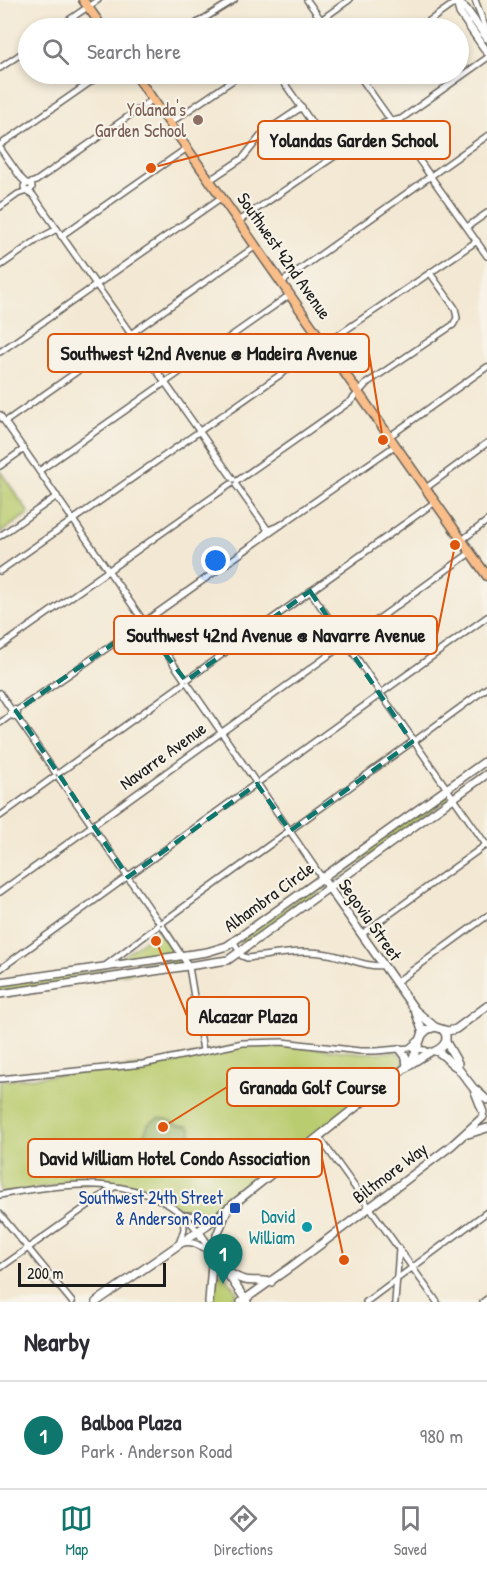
<!DOCTYPE html>
<html lang="en">
<head>
<meta charset="utf-8">
<style>
  :root { --surface:#fff; --page:#f2f2f3; --text:#2b2b33; --muted:#7c7c81; --line:#e1e1e2; --accent:#0f766e }
  body { margin:0; font-family:"Patrick Hand",sans-serif; background:var(--page); color:var(--text) }
  .scale { position:absolute; left:18px; bottom:15px; width:148px; box-sizing:border-box; padding-left:6px; border:3px solid #1c1c1c; border-top:0; font-size:16px; line-height:21px; white-space:nowrap; color:#1c1c1c; -webkit-text-stroke:4px #f7f3e8; paint-order:stroke }
  .you { position:absolute; left:216px; top:561px; width:21px; height:21px; margin:-15px; border:4px solid #fff; border-radius:50%; background:#1a73e8; box-shadow:0 0 0 9px #1a73e833 }
  .badge { display:grid; place-items:center; width:39px; height:39px; border-radius:50%; background:var(--accent); color:#fff; font-size:20px; font-weight:700 }
  .pin { position:absolute; translate:-50% -50px; filter:drop-shadow(0 2px 3px #0008) }
  .pin::after { content:''; position:absolute; top:32px; width:21px; height:18px; background:inherit; clip-path:polygon(0 0,100% 0,50% 100%) }
  .list { margin:0; padding:0; list-style:none }
  h2 { display:flex; justify-content:space-between; align-items:center; height:78px; margin:0; padding:0 24px; font-size:26px }
  h2 small { font-size:20px; font-weight:400; color:var(--muted) }
  .list li { display:grid; grid-template-columns:39px 1fr auto; gap:18px; align-items:center; box-sizing:border-box; height:108px; padding:0 24px; border-top:2px solid var(--line) }
  .list b { display:block; font-size:22px; white-space:nowrap }
  .list p { margin:0; font-size:20px; white-space:nowrap; color:var(--muted) }
  .list em { font-size:20px; font-style:normal; color:var(--muted) }
  .icon { flex:none; width:33px; height:33px; fill:none; stroke:currentColor; stroke-width:2; stroke-linecap:round; stroke-linejoin:round }
  .map { position:relative; flex:none; width:487px; height:1302px; overflow:hidden }
  .search { position:absolute; background:var(--surface); box-shadow:0 3px 9px #0003; left:18px; right:18px; top:18px; height:66px; display:flex; align-items:center; gap:15px; box-sizing:border-box; padding:0 21px; border-radius:33px; color:var(--muted); font-size:22px }
  .sheet { height:186px; background:var(--surface) }
  nav { display:flex; justify-content:space-around; align-items:center; box-sizing:border-box; height:84px; border-top:2px solid var(--line); background:var(--surface); font-size:16px; color:var(--muted) }
  nav a { display:grid; justify-items:center; gap:3px }
  nav .on { color:var(--accent) }
  .map>svg:first-child { display:block }
  .green { fill:#bacc6f; stroke:#6b7446; stroke-width:1.5 }
  .forest { fill:#93b062; stroke:#58663f; stroke-width:1.5 }
  .lines { fill:none; stroke-linecap:round; stroke-linejoin:round }
  .minor-casing { stroke:#67635c; stroke-width:8 }
  .tertiary-casing { stroke:#67635c; stroke-width:10 }
  .primary-casing { stroke:#67635c; stroke-width:11 }
  .minor { stroke:#fff; stroke-width:5 }
  .tertiary { stroke:#fff; stroke-width:7 }
  .primary { stroke:#f8bd89; stroke-width:8 }
  .marked { fill:none; stroke:#0f766e; stroke-width:4.5; stroke-dasharray:12 8; stroke-linejoin:round }
  .education-dot { fill:#8d6e63; stroke:#f7f3e8; stroke-width:2 }
  .transit-dot { fill:#1a4fb4; stroke:#f7f3e8; stroke-width:2 }
  .culture-dot { fill:#0f9aa8; stroke:#f7f3e8; stroke-width:2 }
  .labels { text-anchor:middle; stroke-width:4.5; stroke-linejoin:round; paint-order:stroke }
  .education-label { font-size:18px; fill:#785e54; stroke:#f7f3e8; text-anchor:end }
  .street-label { font-size:18px; fill:#1c1c1c; stroke:#f7f3e8 }
  .transit-label { font-size:18px; fill:#164399; stroke:#f7f3e8; text-anchor:end }
  .culture-label { font-size:18px; fill:#0d838f; stroke:#f7f3e8; text-anchor:end }
  .leader { fill:none; stroke:#de560d; stroke-width:2 }
  .callout-dot { fill:#de560d; stroke:#f7f3e8; stroke-width:2 }
  .callout { fill:#f7f3e8; stroke:#de560d; stroke-width:2 }
  .callout-label { font-size:20px; text-anchor:middle; font-weight:bold; fill:#1c1c1c }
</style>
</head>
<body>
<div class="map">
<svg width="487" height="1302" viewBox="0 0 487 1302">
  <rect width="100%" height="100%" fill="#f7f3e8"/>
  <filter id="ink" filterUnits="userSpaceOnUse"><feTurbulence type="fractalNoise" baseFrequency=".0167" numOctaves="2"/><feDisplacementMap in="SourceGraphic" scale="12" xChannelSelector="R" yChannelSelector="G"/><feConvolveMatrix kernelMatrix="1 2 1 2 8 2 1 2 1" color-interpolation-filters="sRGB"/></filter>
  <filter id="wash" filterUnits="userSpaceOnUse"><feTurbulence type="fractalNoise" baseFrequency=".008" numOctaves="4" result="noise"/><feDisplacementMap in="SourceGraphic" scale="24" xChannelSelector="R" yChannelSelector="G"/><feGaussianBlur stdDeviation="1.35" result="paint"/><feColorMatrix in="noise" values="0 0 0 0 0 0 0 0 0 0 0 0 0 0 0 0 0 1.4 0 .05"/><feComposite in="paint" operator="in"/></filter>
  <g filter="url(#wash)">
    <rect width="100%" height="100%" fill="#f3e8d3"/>
    <g class="green">
      <path d="M 0,471 L 29,513 L 0,533 Z"/>
      <path d="M 447,792 L 451,797 L 331,884 L 327,878 Z"/>
      <path d="M 321,881 L 326,888 L 244,948 L 239,942 Z"/>
      <path d="M 160,929 L 178,953 L 112,964 Z"/>
      <path d="M 181,958 L 186,965 L 0,992 L 0,984 Z"/>
      <path d="M 266,1044 L 364,1053 L 397,1052 L 405,1061 L 403,1065 L 219,1212 C 187,1224 166,1195 138,1188 C 93,1177 45,1188 0,1193 L 0,1081 L 143,1066 L 240,1045 Z"/>
      <path d="M 219,1273 L 223,1273 L 237,1292 L 237,1295 L 227,1302 L 213,1302 L 216,1277 Z"/>
    </g>
    <path class="forest" d="M 158,1118 L 167,1119 L 179,1125 L 188,1126 L 191,1129 L 191,1135 L 188,1138 C 176,1138 166,1143 153,1144 L 154,1156 L 151,1163 C 143,1169 130,1172 124,1161 L 126,1144 L 133,1139 L 143,1137 L 148,1124 Z"/>
  </g>
  <g filter="url(#ink)">
    <g class="lines">
      <defs>
        <g id="minor">
          <path d="M 307,0 L 327,28"/>
          <path d="M 475,0 L 487,32"/>
          <path d="M 321,20 L 349,0"/>
          <path d="M 57,28 L 98,0"/>
          <path d="M 189,28 L 234,0"/>
          <path d="M 419,28 L 459,0"/>
          <path d="M 0,68 L 28,49"/>
          <path d="M 278,74 L 335,156"/>
          <path d="M 358,74 L 487,256"/>
          <path d="M 170,123 L 242,74"/>
          <path d="M 0,145 L 102,74"/>
          <path d="M 0,148 L 21,178 L 27,184"/>
          <path d="M 210,180 L 243,158 L 263,133 L 302,107"/>
          <circle cx="28" cy="187" r="4"/>
          <path d="M 28,184 L 36,181 L 153,99"/>
          <path d="M 27,191 L 33,195 L 233,479"/>
          <path d="M 0,207 L 18,194 L 27,191"/>
          <path d="M 239,221 L 384,123 L 401,119 L 487,58"/>
          <path d="M 467,227 L 487,213"/>
          <path d="M 61,236 L 187,148"/>
          <path d="M 0,266 L 40,238 L 57,229"/>
          <path d="M 282,282 L 487,136"/>
          <path d="M 0,352 L 222,197"/>
          <path d="M 0,415 L 142,619"/>
          <path d="M 5,422 L 256,246"/>
          <path d="M 390,436 L 487,367"/>
          <path d="M 0,466 L 24,449"/>
          <path d="M 39,471 L 291,294"/>
          <path d="M 237,481 L 351,401 L 367,383 L 453,325 L 457,318 L 455,308 L 430,273"/>
          <path d="M 236,485 L 268,530"/>
          <path d="M 426,488 L 487,443"/>
          <path d="M 281,525 L 396,445"/>
          <path d="M 0,536 L 57,496"/>
          <path d="M 462,540 L 487,521"/>
          <path d="M 0,571 L 297,363 L 477,241"/>
          <path d="M 310,591 L 344,640"/>
          <path d="M 147,620 L 281,525 L 268,530 L 257,542"/>
          <path d="M 146,624 L 184,679"/>
          <path d="M 348,641 L 470,553"/>
          <path d="M 348,645 L 379,691"/>
          <path d="M 0,647 L 231,484"/>
          <path d="M 188,679 L 435,502"/>
          <path d="M 188,684 L 255,781"/>
          <path d="M 384,691 L 487,617"/>
          <path d="M 0,693 L 12,711"/>
          <path d="M 383,697 L 413,739"/>
          <circle cx="14" cy="713" r="3.5"/>
          <path d="M 16,711 L 142,624"/>
          <path d="M 16,716 L 55,772"/>
          <path d="M 0,723 L 11,715"/>
          <path d="M 416,740 L 487,688"/>
          <path d="M 415,743 L 487,846"/>
          <path d="M 59,773 L 184,683"/>
          <path d="M 59,778 L 159,922"/>
          <path d="M 260,781 L 378,696"/>
          <path d="M 259,786 L 322,878"/>
          <path d="M 0,816 L 54,777"/>
          <path d="M 0,892 L 343,645"/>
          <path d="M 163,922 L 412,742"/>
          <path d="M 163,927 L 189,967 L 203,1050"/>
          <path d="M 362,934 L 487,844"/>
          <path d="M 234,942 L 242,956 L 247,958 C 274,955 300,949 328,954 C 343,956 370,969 383,965"/>
          <path d="M 105,966 L 158,926"/>
          <path d="M 0,969 L 254,785"/>
          <path d="M 395,983 L 487,916"/>
          <path d="M 413,1049 L 425,1050"/>
          <path d="M 0,1079 L 143,1064 L 243,1043 L 282,1042 L 360,1051 L 376,1051 L 409,1048 L 420,1039"/>
          <path d="M 319,1137 L 437,1302"/>
          <path d="M 0,1195 C 67,1182 150,1171 198,1231"/>
          <path d="M 0,1214 L 72,1302"/>
          <path d="M 184,1215 L 216,1217"/>
          <path d="M 183,1243 C 196,1240 201,1249 213,1251"/>
          <path d="M 179,1244 L 184,1229 L 183,1215"/>
          <path d="M 0,1268 L 114,1187"/>
          <path d="M 366,1302 L 487,1212"/>
          <path d="M 395,1302 L 399,1249"/>
          <path d="M 483,1302 L 487,1299"/>
        </g>
        <g id="tertiary">
          <path d="M 457,2 L 460,13 L 487,52"/>
          <path d="M 457,2 L 466,9 L 487,38"/>
          <path d="M 322,878 L 415,1010 L 435,1027"/>
          <path d="M 0,982 L 207,952 L 227,946 L 487,760"/>
          <path d="M 0,994 L 228,960 L 487,774"/>
          <path d="M 416,1013 L 423,1033"/>
          <path d="M 446,1042 L 458,1063 L 457,1067"/>
          <path d="M 400,1049 L 406,1057 L 407,1067"/>
          <path d="M 435,1051 C 444,1047 450,1039 443,1030"/>
          <path d="M 436,1051 C 446,1055 449,1064 457,1067 L 474,1089 L 483,1112"/>
          <path d="M 410,1064 L 417,1049 L 422,1035 L 427,1030 L 435,1027 L 448,1031 L 456,1029 L 487,1006"/>
          <path d="M 476,1090 L 487,1100"/>
          <path d="M 468,1134 L 487,1128"/>
          <path d="M 198,1231 L 247,1302"/>
          <path d="M 218,1257 L 217,1235 L 228,1208"/>
          <path d="M 228,1272 C 250,1286 250,1278 271,1282"/>
          <path d="M 96,1302 L 207,1225 L 409,1065 L 430,1052"/>
          <path d="M 209,1302 L 213,1251"/>
          <path d="M 241,1302 L 292,1266 L 451,1146 L 483,1117"/>
        </g>
        <g id="primary">
          <path d="M 83,0 L 103,28"/>
          <path d="M 135,74 L 487,576"/>
        </g>
      </defs>
      <use href="#minor" class="minor-casing"/>
      <use href="#tertiary" class="tertiary-casing"/>
      <use href="#primary" class="primary-casing"/>
      <use href="#minor" class="minor"/>
      <use href="#tertiary" class="tertiary"/>
      <use href="#primary" class="primary"/>
    </g>
  </g>
  <path class="marked" d="M 310,591 L 412,742 L 290,831 L 257,784 L 128,877 L 16,711 L 142,624 L 186,681 Z"/>
  <circle class="education-dot" cx="198" cy="120" r="6"/>
  <rect class="transit-dot" x="229" y="1202" width="12" height="12" rx="3"/>
  <circle class="culture-dot" cx="307" cy="1227" r="6"/>
  <g class="labels">
    <g class="education-label">
      <text x="186" y="116">Yolanda's<tspan x="186" dy="21">Garden School</tspan></text>
    </g>
    <g class="street-label">
      <text transform="translate(284 256) rotate(55)" y="6">Southwest 42nd Avenue</text>
      <text transform="translate(163 756) rotate(-36)" y="6">Navarre Avenue</text>
      <text transform="translate(269 897) rotate(-36)" y="6">Alhambra Circle</text>
      <text transform="translate(370 920) rotate(55)" y="6">Segovia Street</text>
      <text transform="translate(390 1173) rotate(-37)" y="6">Biltmore Way</text>
    </g>
    <g class="transit-label">
      <text x="223" y="1204">Southwest 24th Street<tspan x="223" dy="21">&amp; Anderson Road</tspan></text>
    </g>
    <g class="culture-label">
      <text x="295" y="1223">David<tspan x="295" dy="21">William</tspan></text>
    </g>
  </g>
  <path class="leader" d="M151 168L258 140M383 440L369 353M455 545L437 635M156 941L187 1016M163 1127L227 1087M344 1260L322 1158"/>
  <g class="callout-dot">
    <circle cx="151" cy="168" r="6"/>
    <circle cx="383" cy="440" r="6"/>
    <circle cx="455" cy="545" r="6"/>
    <circle cx="156" cy="941" r="6"/>
    <circle cx="163" cy="1127" r="6"/>
    <circle cx="344" cy="1260" r="6"/>
  </g>
  <g class="callout">
    <rect x="258" y="121" width="192" height="38" rx="6"/>
    <rect x="48" y="334" width="321" height="38" rx="6"/>
    <rect x="114" y="616" width="323" height="38" rx="6"/>
    <rect x="187" y="997" width="122" height="38" rx="6"/>
    <rect x="227" y="1068" width="172" height="38" rx="6"/>
    <rect x="28" y="1139" width="294" height="38" rx="6"/>
  </g>
  <g class="callout-label">
    <text x="354" y="147">Yolandas Garden School</text>
    <text x="209" y="360">Southwest 42nd Avenue @ Madeira Avenue</text>
    <text x="276" y="642">Southwest 42nd Avenue @ Navarre Avenue</text>
    <text x="248" y="1023">Alcazar Plaza</text>
    <text x="313" y="1094">Granada Golf Course</text>
    <text x="175" y="1165">David William Hotel Condo Association</text>
  </g>
</svg>
<div class="scale">200 m</div>
<div class="you"></div>
<div class="pin badge" style="left:223px;top:1284px">1</div>
<div class="search"><svg class="icon" aria-label="search" viewBox="0 0 24 24"><circle cx="10" cy="10" r="6"/><path d="M15 15l6 6"/></svg>Search here</div>
</div>
<section class="sheet">
<h2>Nearby<small></small></h2>
<ul class="list">
<li><span class="badge">1</span><div><b>Balboa Plaza</b><p>Park · Anderson Road</p></div><em>980 m</em></li>
</ul>
</section>
<nav>
<a class="on"><svg class="icon" aria-label="map" viewBox="0 0 24 24"><path d="M3 6l6-2 6 2 6-2v14l-6 2-6-2-6 2zM9 4v14M15 6v14"/></svg>Map</a>
<a><svg class="icon" aria-label="directions" viewBox="0 0 24 24"><path d="M12 3l9 9-9 9-9-9zM9 14v-3h6M13 9l2 2-2 2"/></svg>Directions</a>
<a><svg class="icon" aria-label="saved" viewBox="0 0 24 24"><path d="M7 4h10v16l-5-4-5 4z"/></svg>Saved</a>
</nav>
</body>
</html>
